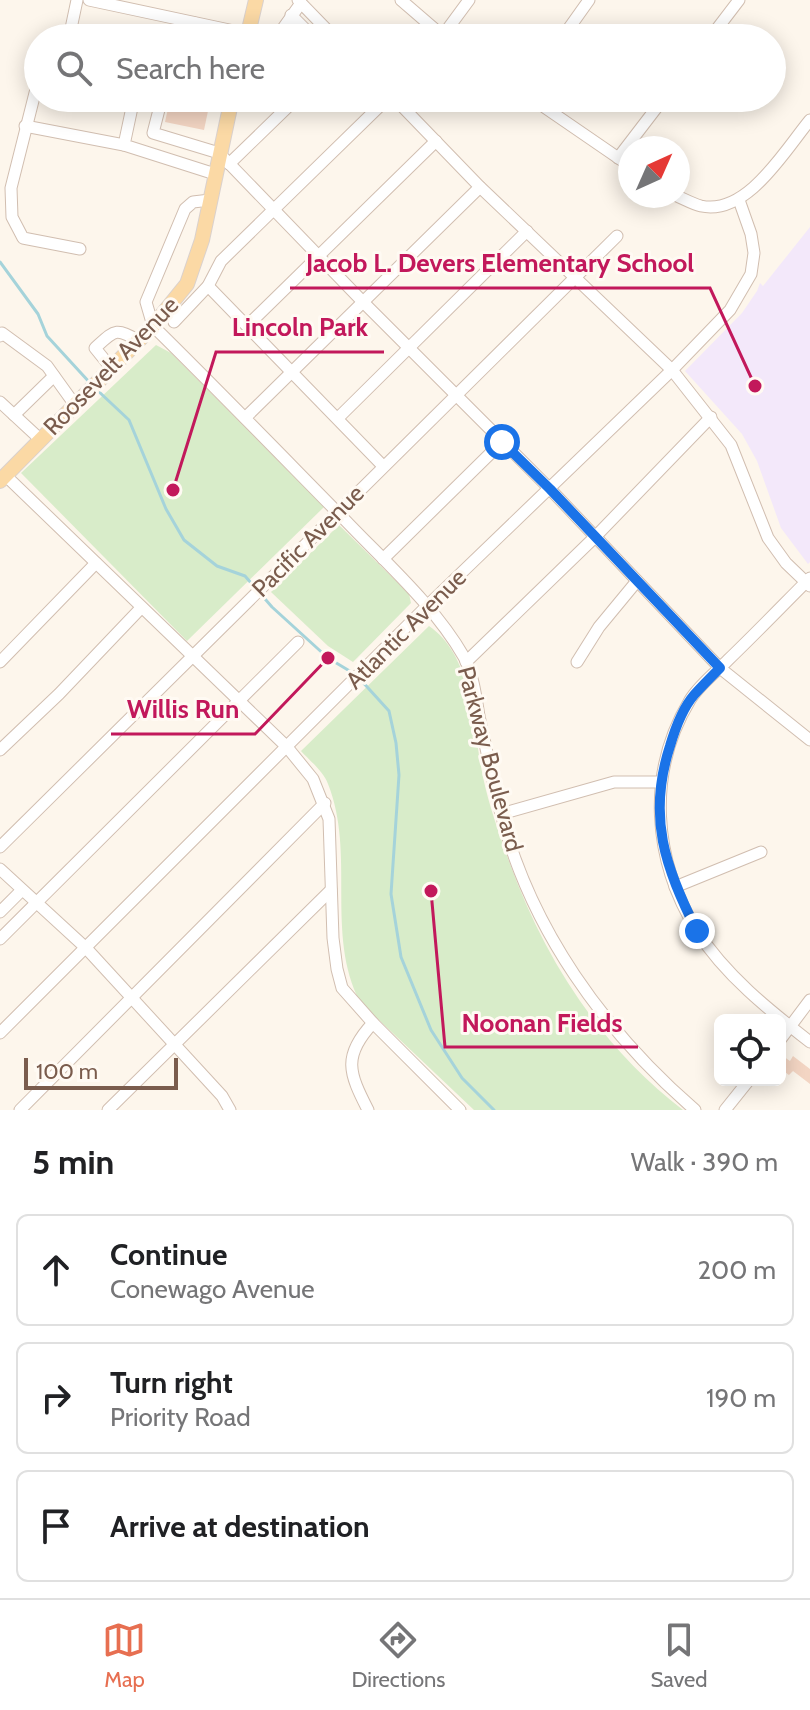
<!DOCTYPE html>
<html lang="en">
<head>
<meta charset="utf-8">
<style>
  :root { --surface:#fff; --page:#f2f2f2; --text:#202124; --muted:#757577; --line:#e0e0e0; --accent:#e76f51 }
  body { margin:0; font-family:Cabin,sans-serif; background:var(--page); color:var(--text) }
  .controls { position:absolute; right:24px; bottom:24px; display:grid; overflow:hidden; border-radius:12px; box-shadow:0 4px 20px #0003 }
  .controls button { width:72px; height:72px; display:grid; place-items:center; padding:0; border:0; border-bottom:2px solid var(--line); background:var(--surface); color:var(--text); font:40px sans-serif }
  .compass { position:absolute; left:618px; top:136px; width:72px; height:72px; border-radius:50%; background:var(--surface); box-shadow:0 4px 20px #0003; rotate:45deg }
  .scale { position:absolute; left:24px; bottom:20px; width:154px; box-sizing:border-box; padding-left:8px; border:4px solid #7a5c4d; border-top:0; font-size:22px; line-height:28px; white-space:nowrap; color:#7a5c4d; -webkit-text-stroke:6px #fffaf3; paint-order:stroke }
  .stop { position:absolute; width:24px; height:24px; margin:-18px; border:6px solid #1a73e8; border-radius:50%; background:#fff }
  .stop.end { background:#1a73e8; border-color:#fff; box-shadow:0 2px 8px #0008 }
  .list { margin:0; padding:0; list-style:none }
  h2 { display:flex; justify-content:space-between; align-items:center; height:104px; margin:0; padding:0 32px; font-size:34px }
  h2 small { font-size:26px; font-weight:400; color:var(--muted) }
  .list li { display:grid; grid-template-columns:52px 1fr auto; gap:24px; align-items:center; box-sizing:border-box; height:112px; margin:0 16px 16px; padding:0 16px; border:2px solid var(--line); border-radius:12px }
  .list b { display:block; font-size:30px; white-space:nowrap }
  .list p { margin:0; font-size:26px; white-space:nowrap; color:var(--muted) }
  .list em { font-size:26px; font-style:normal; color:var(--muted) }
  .icon { flex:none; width:44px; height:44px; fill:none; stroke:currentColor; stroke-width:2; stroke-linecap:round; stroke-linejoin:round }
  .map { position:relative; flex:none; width:810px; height:1110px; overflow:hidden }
  .search { position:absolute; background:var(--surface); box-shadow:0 4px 20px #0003; left:24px; right:24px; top:24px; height:88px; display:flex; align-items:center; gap:20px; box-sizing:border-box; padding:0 28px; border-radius:44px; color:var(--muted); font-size:30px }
  .sheet { height:488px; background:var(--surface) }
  nav { display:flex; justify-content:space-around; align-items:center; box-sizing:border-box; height:112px; border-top:2px solid var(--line); background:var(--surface); font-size:22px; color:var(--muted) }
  nav a { display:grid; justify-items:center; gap:4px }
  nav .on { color:var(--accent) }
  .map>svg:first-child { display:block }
  .education { fill:#f3e8fa }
  .green { fill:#d8ecc9 }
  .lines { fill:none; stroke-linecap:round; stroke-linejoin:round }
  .stream { stroke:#a5d3da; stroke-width:3 }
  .building { fill:#f3d5c3 }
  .minor-casing { stroke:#d1beb0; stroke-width:13 }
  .major-casing { stroke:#dad1cd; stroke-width:16 }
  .minor { stroke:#fff; stroke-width:11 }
  .major { stroke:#fbd9a5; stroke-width:14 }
  .route { stroke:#1a73e8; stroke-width:10 }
  .labels { text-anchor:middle; stroke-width:6; stroke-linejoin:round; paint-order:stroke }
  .street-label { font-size:24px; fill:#7a5c4d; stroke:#fffaf3 }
  .leader { fill:none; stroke:#c2185b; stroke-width:3 }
  .callout-dot { fill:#c2185b; stroke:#fffaf3; stroke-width:3 }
  .callout-label { font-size:26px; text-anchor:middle; font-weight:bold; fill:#c2185b; stroke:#fffaf3; stroke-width:6; stroke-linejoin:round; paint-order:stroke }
</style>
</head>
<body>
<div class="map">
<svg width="810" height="1110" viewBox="0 0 810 1110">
  <rect width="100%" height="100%" fill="#fdf6ec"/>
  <path class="education" d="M 810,227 L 810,562 L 808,564 L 781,528 L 757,461 L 742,434 L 685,371 L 742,313 L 757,291 L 760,283 L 763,286 Z"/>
  <g class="green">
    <path d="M 156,345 L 171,353 L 324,507 L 187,641 L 21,473 Z"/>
    <path d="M 339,525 L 409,594 L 411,603 L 353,662 L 328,646 L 271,592 Z"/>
    <path d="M 429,626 C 474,657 473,728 483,777 C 489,806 500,836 510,864 C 545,960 601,1047 683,1110 L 474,1110 L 360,1002 C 325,934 356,854 328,784 C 324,772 310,761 301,751 Z"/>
  </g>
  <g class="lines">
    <g class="stream">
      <path d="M 0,262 L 38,314 L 47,336 L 91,384"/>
      <path d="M 96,389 L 129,420 L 166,509 L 184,540 L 217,566 L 245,576 L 272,607 L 328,658 L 353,673"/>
      <path d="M 359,678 L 389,711 L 396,743 L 399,775 L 391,894 L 401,957 L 431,1030 L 462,1078 L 494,1110"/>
    </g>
  </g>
  <g class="building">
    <path d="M 169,104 L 208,111 L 204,130 L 165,122 Z"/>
    <path d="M 780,1054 L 790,1061 L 793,1056 L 810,1069 L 810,1084 L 793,1071 L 789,1075 L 782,1070 L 784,1066 L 780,1063 Z"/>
  </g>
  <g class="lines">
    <defs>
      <g id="minor">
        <path d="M 89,0 L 248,34"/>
        <path d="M 298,0 L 335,38"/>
        <path d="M 401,0 L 445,38"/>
        <path d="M 291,15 L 314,38"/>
        <path d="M 249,30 L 279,34 L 301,3"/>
        <path d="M 69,38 L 77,0"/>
        <path d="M 192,38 L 195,23"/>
        <path d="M 441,38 L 469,0"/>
        <path d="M 562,38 L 589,0"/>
        <path d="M 710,38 L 739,0"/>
        <path d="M 38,81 L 11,188 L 12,217 L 23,238 L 80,249"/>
        <path d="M 134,98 L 124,145 L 215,174"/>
        <path d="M 162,98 L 153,133 L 219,153 L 363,302 L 550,489 L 720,668 L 810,740"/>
        <path d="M 394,98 L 480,187 L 672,370 L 731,445 L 768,538 L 786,563 L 810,586"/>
        <path d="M 531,98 L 630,166"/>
        <path d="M 25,126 L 124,145"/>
        <path d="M 618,158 L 664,98"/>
        <path d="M 229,164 L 297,98"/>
        <path d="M 677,196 C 684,199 693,204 701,206 C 747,216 785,150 810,120"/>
        <path d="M 210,200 L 193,202 L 185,209 L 146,302 L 153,326 C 218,390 281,455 345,520 C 386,563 434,605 464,657 C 473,674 476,697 479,716 C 486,747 492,779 500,810 C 530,929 604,1031 695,1110"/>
        <path d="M 208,286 L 383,466"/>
        <path d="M 174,322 L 208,286 L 221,261 L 388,98"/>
        <path d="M 247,326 L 436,141"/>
        <path d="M 0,336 L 2,333 L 47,366 L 75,405"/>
        <path d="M 112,369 L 95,348 C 115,330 115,327 139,341"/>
        <path d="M 0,402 L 41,440"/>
        <path d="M 14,415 L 54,376"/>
        <path d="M 245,418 L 480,187"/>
        <path d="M 338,418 L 527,231"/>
        <path d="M 5,475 L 287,747 L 313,779 L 329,819 L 333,938 L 337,969 L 342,988 L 373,1023 L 460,1110"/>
        <path d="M 383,559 L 502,442"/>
        <path d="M 810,578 C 783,605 756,633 728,660 C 716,672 699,685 690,700 C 646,773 653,860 697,931 C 725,975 769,1010 810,1042"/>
        <path d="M 0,662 L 96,563"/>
        <path d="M 466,662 L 596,536 L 711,417"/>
        <path d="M 577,662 L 599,627 L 637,581"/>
        <path d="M 0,750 L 59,694 L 141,608"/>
        <path d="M 501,814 L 614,782 L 660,782"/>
        <path d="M 0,847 L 617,236"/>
        <path d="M 0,869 L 86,948 L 222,1096 L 230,1110"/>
        <path d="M 675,887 L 761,852"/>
        <path d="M 0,912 L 22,890"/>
        <path d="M 0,939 L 298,642"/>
        <path d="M 0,1033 L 426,607 L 672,370 L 730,310 L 751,274 L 754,253 L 751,234 L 739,200"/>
        <path d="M 780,1040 L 810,1000"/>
        <path d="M 20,1110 L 325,803"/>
        <path d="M 108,1110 L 331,890"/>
        <path d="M 368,1110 C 349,1073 342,1056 373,1023"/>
        <path d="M 725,1110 L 749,1080"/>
      </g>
      <g id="major">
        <path d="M 247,38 L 256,0"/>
        <path d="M 0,481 L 153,326 L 187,284 L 202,240 L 232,98"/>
      </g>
    </defs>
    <use href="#minor" class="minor-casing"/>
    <use href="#major" class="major-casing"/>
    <use href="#minor" class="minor"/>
    <use href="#major" class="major"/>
  </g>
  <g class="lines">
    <path class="route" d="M 502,442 L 550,489 L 720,668 C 711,677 702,686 694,695 C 682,709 675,729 670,746 C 647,817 665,867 697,931"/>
  </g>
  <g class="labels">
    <g class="street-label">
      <text transform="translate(111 366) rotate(-46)" y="8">Roosevelt Avenue</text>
      <text transform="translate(308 541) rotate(-45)" y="8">Pacific Avenue</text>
      <text transform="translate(406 629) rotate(-45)" y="8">Atlantic Avenue</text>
      <text transform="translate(490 759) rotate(75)" y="8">Parkway Boulevard</text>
    </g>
  </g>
  <path class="leader" d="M755 386L710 288H290M173 490L216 352H384M328 658L255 734H111M431 891L445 1047H638"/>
  <g class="callout-dot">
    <circle cx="755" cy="386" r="8"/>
    <circle cx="173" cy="490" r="8"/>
    <circle cx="328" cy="658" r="8"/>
    <circle cx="431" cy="891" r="8"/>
  </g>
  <g class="callout-label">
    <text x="500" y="272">Jacob L. Devers Elementary School</text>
    <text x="300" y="336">Lincoln Park</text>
    <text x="183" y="718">Willis Run</text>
    <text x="542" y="1032">Noonan Fields</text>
  </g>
</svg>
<div class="controls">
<button><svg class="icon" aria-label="locate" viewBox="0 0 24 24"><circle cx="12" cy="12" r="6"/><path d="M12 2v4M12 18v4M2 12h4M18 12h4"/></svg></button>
</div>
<svg class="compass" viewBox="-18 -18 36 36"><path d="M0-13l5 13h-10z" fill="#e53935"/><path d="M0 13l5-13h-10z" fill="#757577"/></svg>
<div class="scale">100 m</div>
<div class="stop" style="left:502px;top:442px"></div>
<div class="stop end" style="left:697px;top:931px"></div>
<div class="search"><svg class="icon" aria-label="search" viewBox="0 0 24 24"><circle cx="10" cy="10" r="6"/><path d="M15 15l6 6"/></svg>Search here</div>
</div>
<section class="sheet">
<h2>5 min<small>Walk · 390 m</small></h2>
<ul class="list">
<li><svg class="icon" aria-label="ahead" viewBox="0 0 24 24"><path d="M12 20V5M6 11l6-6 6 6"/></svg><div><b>Continue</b><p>Conewago Avenue</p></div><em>200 m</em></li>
<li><svg class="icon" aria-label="right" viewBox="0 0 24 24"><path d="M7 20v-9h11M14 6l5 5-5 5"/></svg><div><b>Turn right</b><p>Priority Road</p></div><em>190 m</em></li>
<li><svg class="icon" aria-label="arrive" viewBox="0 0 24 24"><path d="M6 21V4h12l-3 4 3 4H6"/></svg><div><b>Arrive at destination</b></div></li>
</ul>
</section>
<nav>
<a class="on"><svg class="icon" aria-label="map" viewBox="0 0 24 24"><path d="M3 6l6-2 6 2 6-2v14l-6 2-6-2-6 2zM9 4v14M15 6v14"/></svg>Map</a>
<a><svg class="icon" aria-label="directions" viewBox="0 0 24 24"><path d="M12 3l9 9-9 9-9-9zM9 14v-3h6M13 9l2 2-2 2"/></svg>Directions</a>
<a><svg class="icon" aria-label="saved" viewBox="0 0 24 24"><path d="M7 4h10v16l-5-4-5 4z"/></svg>Saved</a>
</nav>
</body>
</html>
